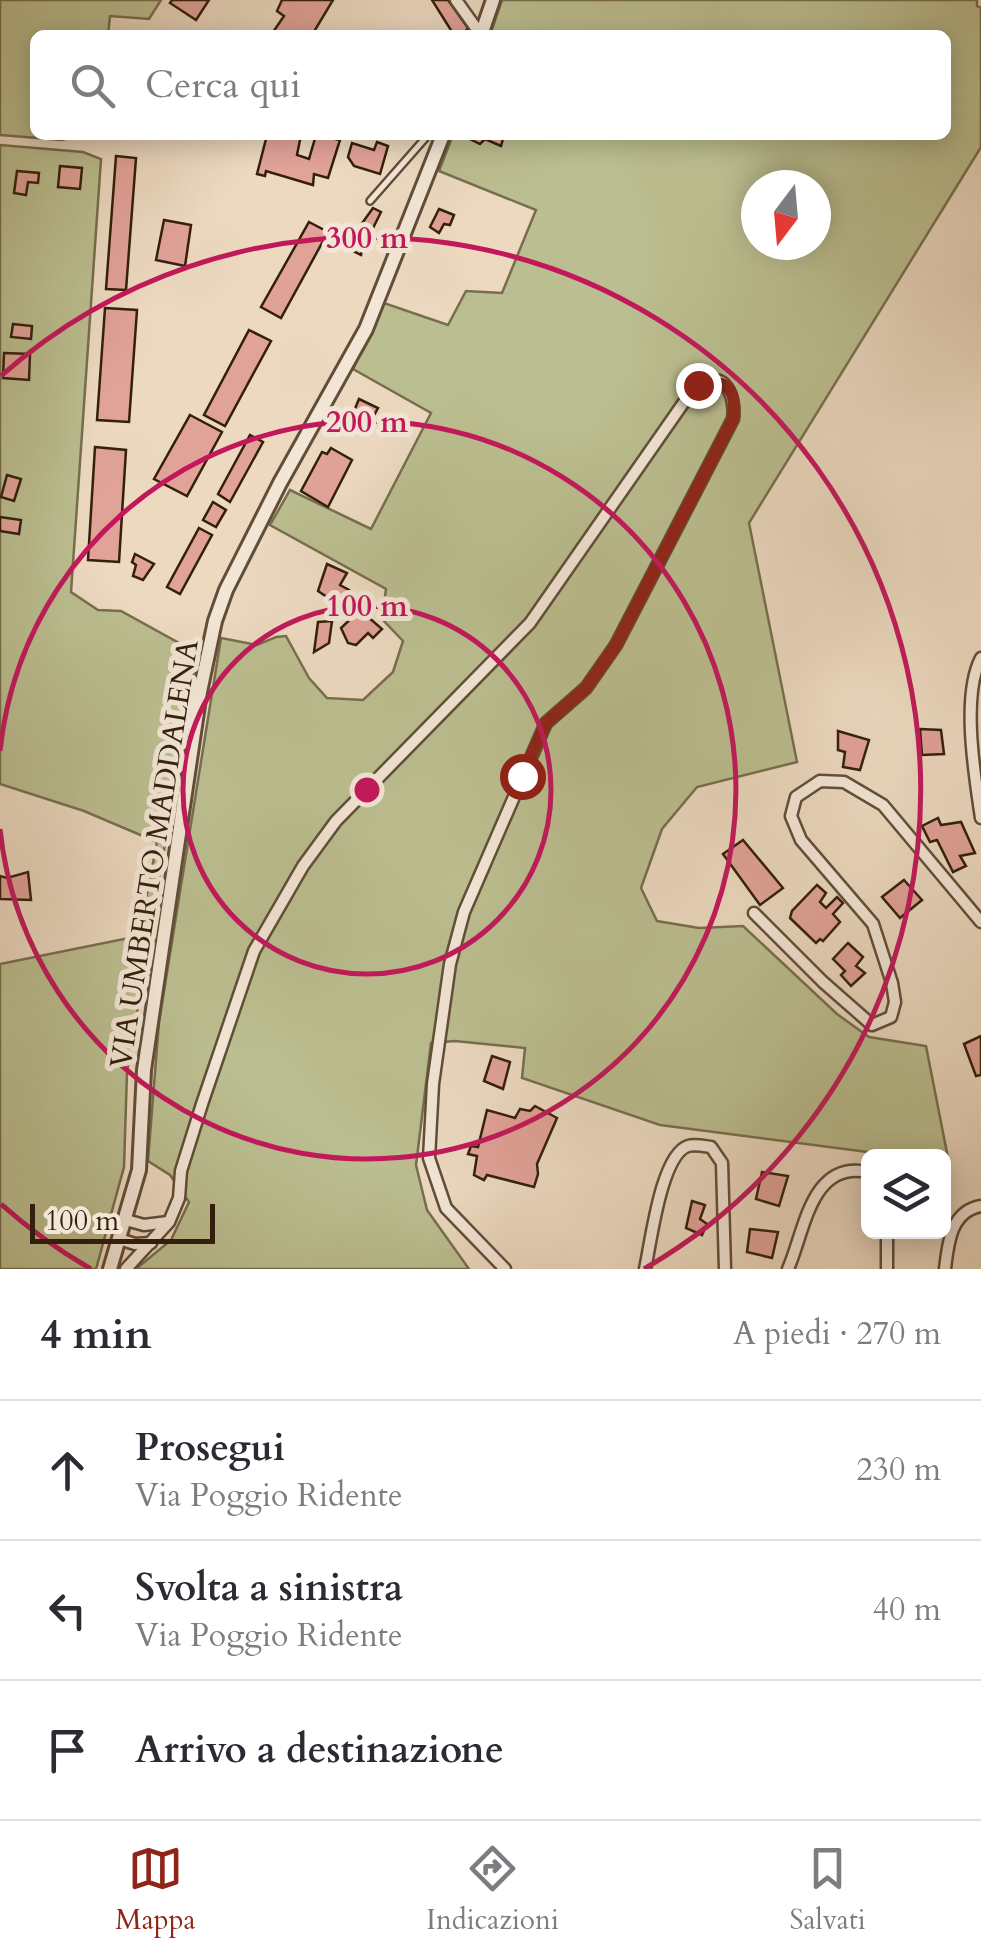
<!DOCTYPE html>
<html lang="it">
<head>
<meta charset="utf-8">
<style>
  :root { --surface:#fff; --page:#f2f2f3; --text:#2b2b33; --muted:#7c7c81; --line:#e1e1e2; --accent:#8f2418 }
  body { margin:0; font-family:Cardo,serif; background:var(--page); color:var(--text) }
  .controls { position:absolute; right:30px; bottom:30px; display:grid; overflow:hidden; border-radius:15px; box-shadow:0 5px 25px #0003 }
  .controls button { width:90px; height:90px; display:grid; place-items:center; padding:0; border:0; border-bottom:2px solid var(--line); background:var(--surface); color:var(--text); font:50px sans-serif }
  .compass { position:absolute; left:741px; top:170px; width:90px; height:90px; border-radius:50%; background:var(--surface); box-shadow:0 5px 25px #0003; rotate:196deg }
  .scale { position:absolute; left:30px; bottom:25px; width:185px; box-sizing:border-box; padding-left:10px; border:5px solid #331f0b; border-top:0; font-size:28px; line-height:35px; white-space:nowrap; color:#331f0b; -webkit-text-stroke:8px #f3e6d6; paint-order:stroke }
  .stop { position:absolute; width:30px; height:30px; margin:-22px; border:8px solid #8f2418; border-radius:50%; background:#fff }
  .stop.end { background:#8f2418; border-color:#fff; box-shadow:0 2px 10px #0008 }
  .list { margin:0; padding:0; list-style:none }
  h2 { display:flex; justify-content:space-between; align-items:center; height:130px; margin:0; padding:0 40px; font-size:42px }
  h2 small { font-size:32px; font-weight:400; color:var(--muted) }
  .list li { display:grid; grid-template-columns:65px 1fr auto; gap:30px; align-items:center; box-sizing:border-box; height:140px; padding:0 40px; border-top:2px solid var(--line) }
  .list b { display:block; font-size:38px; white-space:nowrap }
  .list p { margin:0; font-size:32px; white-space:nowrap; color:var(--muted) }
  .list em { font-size:32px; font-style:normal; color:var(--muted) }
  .icon { flex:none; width:55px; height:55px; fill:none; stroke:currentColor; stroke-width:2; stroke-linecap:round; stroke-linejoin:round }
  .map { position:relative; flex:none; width:981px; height:1269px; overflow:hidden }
  .search { position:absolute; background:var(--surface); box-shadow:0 5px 25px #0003; left:30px; right:30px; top:30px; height:110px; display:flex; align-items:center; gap:25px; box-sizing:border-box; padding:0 35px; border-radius:15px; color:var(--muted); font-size:38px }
  .sheet { height:550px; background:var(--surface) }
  nav { display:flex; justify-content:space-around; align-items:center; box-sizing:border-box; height:140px; border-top:2px solid var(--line); background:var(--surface); font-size:28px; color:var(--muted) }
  nav a { display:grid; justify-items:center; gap:5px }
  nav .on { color:var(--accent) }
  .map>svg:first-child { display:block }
  .green { fill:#bbbe90; stroke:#776e4e; stroke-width:2.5; fill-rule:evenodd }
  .building { fill:#e1a298; stroke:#331f0b; stroke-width:2.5 }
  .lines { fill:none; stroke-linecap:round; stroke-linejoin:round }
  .service-casing { stroke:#614e38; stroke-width:10 }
  .minor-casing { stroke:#614e38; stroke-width:15 }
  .tertiary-casing { stroke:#614e38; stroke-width:18 }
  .service { stroke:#f3e6d6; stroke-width:5 }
  .minor { stroke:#f3e6d6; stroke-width:10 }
  .tertiary { stroke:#f3e6d6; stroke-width:12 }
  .route { stroke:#8f2418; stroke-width:12 }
  .ring { fill:none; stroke:#c2185b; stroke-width:5 }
  .labels { text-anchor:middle; stroke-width:10; stroke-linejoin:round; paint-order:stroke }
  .street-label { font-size:30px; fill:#331f0b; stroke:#f3e6d6 }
  .centre { fill:#c2185b; stroke:#f3e6d6; stroke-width:5 }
  .ring-label { font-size:30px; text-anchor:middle; font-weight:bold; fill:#c2185b; stroke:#f3e6d6; stroke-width:10; stroke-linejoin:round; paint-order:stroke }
</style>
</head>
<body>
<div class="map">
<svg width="981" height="1269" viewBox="0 0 981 1269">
  <rect width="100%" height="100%" fill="#ecd9c0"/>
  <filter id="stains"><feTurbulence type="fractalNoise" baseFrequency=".002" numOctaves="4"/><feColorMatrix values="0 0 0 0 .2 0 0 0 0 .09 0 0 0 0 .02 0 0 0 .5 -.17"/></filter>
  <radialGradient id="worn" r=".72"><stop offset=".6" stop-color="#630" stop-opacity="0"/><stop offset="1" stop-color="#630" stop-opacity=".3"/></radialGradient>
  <g class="green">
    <path d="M 0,0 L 161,0 L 149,19 L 110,16 L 108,35 L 35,35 L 35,135 L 79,135 L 62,140 L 0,135 Z"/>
    <path d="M 502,0 L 977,0 L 977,6 L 981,8 L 981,147 L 749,523 L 797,762 L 697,787 L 662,829 L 641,888 L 657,921 L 699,928 L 743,926 L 837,1014 L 869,1037 L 926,1046 L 949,1163 L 944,1163 L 944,1156 L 898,1156 L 660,1125 L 522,1078 L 525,1048 L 455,1041 L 431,1043 L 416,1165 L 427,1210 L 469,1269 L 136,1269 L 171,1240 L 189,1202 L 170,1175 L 148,1161 L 159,1022 L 221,638 L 257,645 L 276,637 L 286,636 L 309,678 L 327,698 L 363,700 L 393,672 L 403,641 L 382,619 L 386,589 L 270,525 L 290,490 L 371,529 L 431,413 L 353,369 L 384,303 L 448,325 L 466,291 L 502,293 L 536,210 L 439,171 L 453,135 L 946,135 L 946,35 L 490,35 ZM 756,185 L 816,185 L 816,245 L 756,245 Z"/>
    <path d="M 0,145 L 83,152 L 101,159 L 71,592 L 98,610 L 121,611 L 197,653 L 127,1072 L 124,1167 L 96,1269 L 0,1269 L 0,964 L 139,936 L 157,842 L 84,811 L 0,784 Z"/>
  </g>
  <g class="building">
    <path d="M 172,0 L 209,0 L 196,20 L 170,3 Z"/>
    <path d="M 282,0 L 333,0 L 312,35 L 271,35 L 284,16 L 277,11 Z"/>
    <path d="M 432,0 L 448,0 L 468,28 L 463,35 L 454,35 Z"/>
    <path d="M 262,135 L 301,135 L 297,155 L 309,159 L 316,135 L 340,140 L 328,178 L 314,174 L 313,185 L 266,171 L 265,176 L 257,174 L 266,139 Z"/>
    <path d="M 467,135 L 504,135 L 501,146 L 485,139 L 480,144 L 466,137 Z"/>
    <path d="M 377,142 L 388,146 L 380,174 L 354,166 L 348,157 L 352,143 L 374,150 Z"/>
    <path d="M 116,156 L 136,158 L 126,290 L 106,289 Z"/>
    <path d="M 60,166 L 82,168 L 80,189 L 58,187 Z"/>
    <path d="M 17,171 L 39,173 L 38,183 L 28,182 L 26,195 L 14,193 Z"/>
    <path d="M 373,208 L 381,212 L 370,234 L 360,226 Z"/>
    <path d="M 439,209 L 454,215 L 450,225 L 444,224 L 439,233 L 430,227 Z"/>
    <path d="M 164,220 L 191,225 L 185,266 L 156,260 Z"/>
    <path d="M 309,222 L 328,232 L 281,318 L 261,307 Z"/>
    <path d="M 354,232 L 365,234 L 361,255 L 347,248 Z"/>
    <path d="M 105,308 L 137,310 L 129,422 L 97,420 Z"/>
    <path d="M 13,324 L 32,326 L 31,339 L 11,337 Z"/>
    <path d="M 249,330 L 271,341 L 225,426 L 204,415 Z"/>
    <path d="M 4,353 L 30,354 L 29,380 L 3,378 Z"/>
    <path d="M 359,399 L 378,408 L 372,419 L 354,411 Z"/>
    <path d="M 190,415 L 222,432 L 187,496 L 154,479 Z"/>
    <path d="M 250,435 L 263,442 L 230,502 L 218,494 Z"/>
    <path d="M 95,447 L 126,450 L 119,562 L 88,560 Z"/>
    <path d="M 331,448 L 352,460 L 328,507 L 301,491 L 322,452 L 327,454 Z"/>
    <path d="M 7,475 L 21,479 L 14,501 L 1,497 Z"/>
    <path d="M 213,502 L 226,510 L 216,527 L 203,520 Z"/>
    <path d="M 0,517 L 21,520 L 19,534 L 0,531 Z"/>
    <path d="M 199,528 L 212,535 L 180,594 L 167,587 Z"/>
    <path d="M 135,554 L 154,564 L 143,580 L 133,576 L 136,565 L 132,562 Z"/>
    <path d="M 327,564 L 347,573 L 340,585 L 349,590 L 345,597 L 352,601 L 345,609 L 318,591 Z"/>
    <path d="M 360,610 L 382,629 L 373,638 L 368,633 L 356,645 L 348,643 L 341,628 Z"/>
    <path d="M 332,621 L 329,643 L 314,652 L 318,622 Z"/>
    <path d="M 920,729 L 941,730 L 944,754 L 922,755 Z"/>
    <path d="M 838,731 L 869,740 L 860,770 L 843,767 L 845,752 L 838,750 Z"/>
    <path d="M 938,818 L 941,825 L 961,822 L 975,853 L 960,856 L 966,866 L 953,872 L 937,840 L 930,842 L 922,826 Z"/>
    <path d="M 743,840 L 783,888 L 760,905 L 723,854 Z"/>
    <path d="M 28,872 L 31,900 L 0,899 L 0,876 L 7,878 Z"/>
    <path d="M 904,880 L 922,900 L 900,918 L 882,897 Z"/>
    <path d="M 817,885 L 826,893 L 820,902 L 826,908 L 837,897 L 843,903 L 833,914 L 840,922 L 823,941 L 820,939 L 816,943 L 790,918 L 792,911 Z"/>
    <path d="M 848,943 L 863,957 L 856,966 L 865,973 L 851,986 L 841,975 L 845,971 L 833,959 Z"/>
    <path d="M 981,1036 L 981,1075 L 976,1076 L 964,1044 Z"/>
    <path d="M 492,1056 L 510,1062 L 503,1089 L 484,1081 Z"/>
    <path d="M 535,1106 L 557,1118 L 537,1164 L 538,1174 L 534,1187 L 487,1175 L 484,1180 L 474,1175 L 477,1156 L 468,1154 L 471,1146 L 478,1147 L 487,1110 L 515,1118 L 520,1109 L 530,1111 Z"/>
    <path d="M 762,1172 L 788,1176 L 779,1206 L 756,1199 Z"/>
    <path d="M 692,1201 L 705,1205 L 700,1219 L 707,1224 L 702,1235 L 686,1228 Z"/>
    <path d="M 750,1229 L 778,1232 L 772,1258 L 747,1252 Z"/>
  </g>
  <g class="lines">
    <defs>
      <path id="service" d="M 370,201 L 428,135"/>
      <g id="minor">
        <path d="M 456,0 L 481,35"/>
        <path d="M 981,658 C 961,696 975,777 981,818"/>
        <path d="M 754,913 L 823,982 L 872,1025 L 891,1017 L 895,1002 L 892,983 L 873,924 L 801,840 L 791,816 L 796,797 L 820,781 L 844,782 L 883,805 L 981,922"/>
        <path d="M 126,1220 L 144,1225 L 168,1222"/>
        <path d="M 119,1239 L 135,1244 L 151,1243"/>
        <path d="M 126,1269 L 169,1222 L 179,1198 L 181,1171 L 202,1104 L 254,951 L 303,866 L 336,821 L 530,623 L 682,405 C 686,400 692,390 698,386 C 725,367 736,397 733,419 L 616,645 L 586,688 L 546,723 L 464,912 L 450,964 L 433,1084 L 429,1158 L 446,1208 L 505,1269"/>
        <path d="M 645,1269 C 651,1242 661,1155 688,1146 C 694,1144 704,1146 711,1147 L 722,1163 L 725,1269"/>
        <path d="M 788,1269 C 805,1230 811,1160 868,1172"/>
        <path d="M 887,1269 L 887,1232"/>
        <path d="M 945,1269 C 948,1243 951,1211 981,1206"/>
      </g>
      <g id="tertiary">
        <path d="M 481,35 L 493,0"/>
        <path d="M 110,1269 L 139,1170 L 144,1070 L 200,692 L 215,621 L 226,590 L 280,483 L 366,329 L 443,135"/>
      </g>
    </defs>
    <use href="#service" class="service-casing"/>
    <use href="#minor" class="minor-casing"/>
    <use href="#tertiary" class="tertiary-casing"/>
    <use href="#service" class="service"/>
    <use href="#minor" class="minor"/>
    <use href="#tertiary" class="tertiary"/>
  </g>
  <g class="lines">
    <path class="route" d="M 522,776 L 546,723 L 586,688 L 616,645 L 733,419 C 737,390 728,377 698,385"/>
  </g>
  <g class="ring">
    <circle cx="367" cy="790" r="184"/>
    <path d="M0 751A369 369 0 1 1 0 829"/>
    <path d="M91 1269A553 553 0 0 1 1 1204M1 376A553 553 0 1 1 644 1269"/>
  </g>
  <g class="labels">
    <g class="street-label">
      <text transform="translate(154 854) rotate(-81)" y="10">VIA UMBERTO MADDALENA</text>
    </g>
  </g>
  <circle cx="367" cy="790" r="15" class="centre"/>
  <g class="ring-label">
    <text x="367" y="248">300 m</text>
    <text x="367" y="432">200 m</text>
    <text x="367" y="616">100 m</text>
  </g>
  <rect width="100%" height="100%" filter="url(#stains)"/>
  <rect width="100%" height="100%" fill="url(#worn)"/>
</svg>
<div class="controls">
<button><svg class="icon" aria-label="layers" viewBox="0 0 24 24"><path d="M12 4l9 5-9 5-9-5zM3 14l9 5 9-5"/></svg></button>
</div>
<svg class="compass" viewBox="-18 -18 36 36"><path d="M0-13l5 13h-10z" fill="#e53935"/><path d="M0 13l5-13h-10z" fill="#7c7c81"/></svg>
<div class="scale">100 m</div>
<div class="stop" style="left:522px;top:776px"></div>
<div class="stop end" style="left:698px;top:385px"></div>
<div class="search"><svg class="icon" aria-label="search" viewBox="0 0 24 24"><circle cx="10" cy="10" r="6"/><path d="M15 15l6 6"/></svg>Cerca qui</div>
</div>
<section class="sheet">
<h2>4 min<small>A piedi · 270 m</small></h2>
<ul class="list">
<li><svg class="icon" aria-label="ahead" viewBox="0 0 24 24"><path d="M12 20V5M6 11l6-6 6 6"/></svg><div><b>Prosegui</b><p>Via Poggio Ridente</p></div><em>230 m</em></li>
<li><svg class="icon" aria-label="left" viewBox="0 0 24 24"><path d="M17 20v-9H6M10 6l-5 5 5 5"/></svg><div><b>Svolta a sinistra</b><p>Via Poggio Ridente</p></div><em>40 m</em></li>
<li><svg class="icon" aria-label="arrive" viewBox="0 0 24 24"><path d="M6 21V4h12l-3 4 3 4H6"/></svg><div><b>Arrivo a destinazione</b></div></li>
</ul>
</section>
<nav>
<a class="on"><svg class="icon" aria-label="map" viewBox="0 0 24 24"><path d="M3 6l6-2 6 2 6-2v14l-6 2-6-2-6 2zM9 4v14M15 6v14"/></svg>Mappa</a>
<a><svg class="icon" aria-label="directions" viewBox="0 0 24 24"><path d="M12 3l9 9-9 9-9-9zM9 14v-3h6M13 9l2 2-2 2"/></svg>Indicazioni</a>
<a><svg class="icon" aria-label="saved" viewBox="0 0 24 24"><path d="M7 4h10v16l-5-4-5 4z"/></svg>Salvati</a>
</nav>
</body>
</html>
